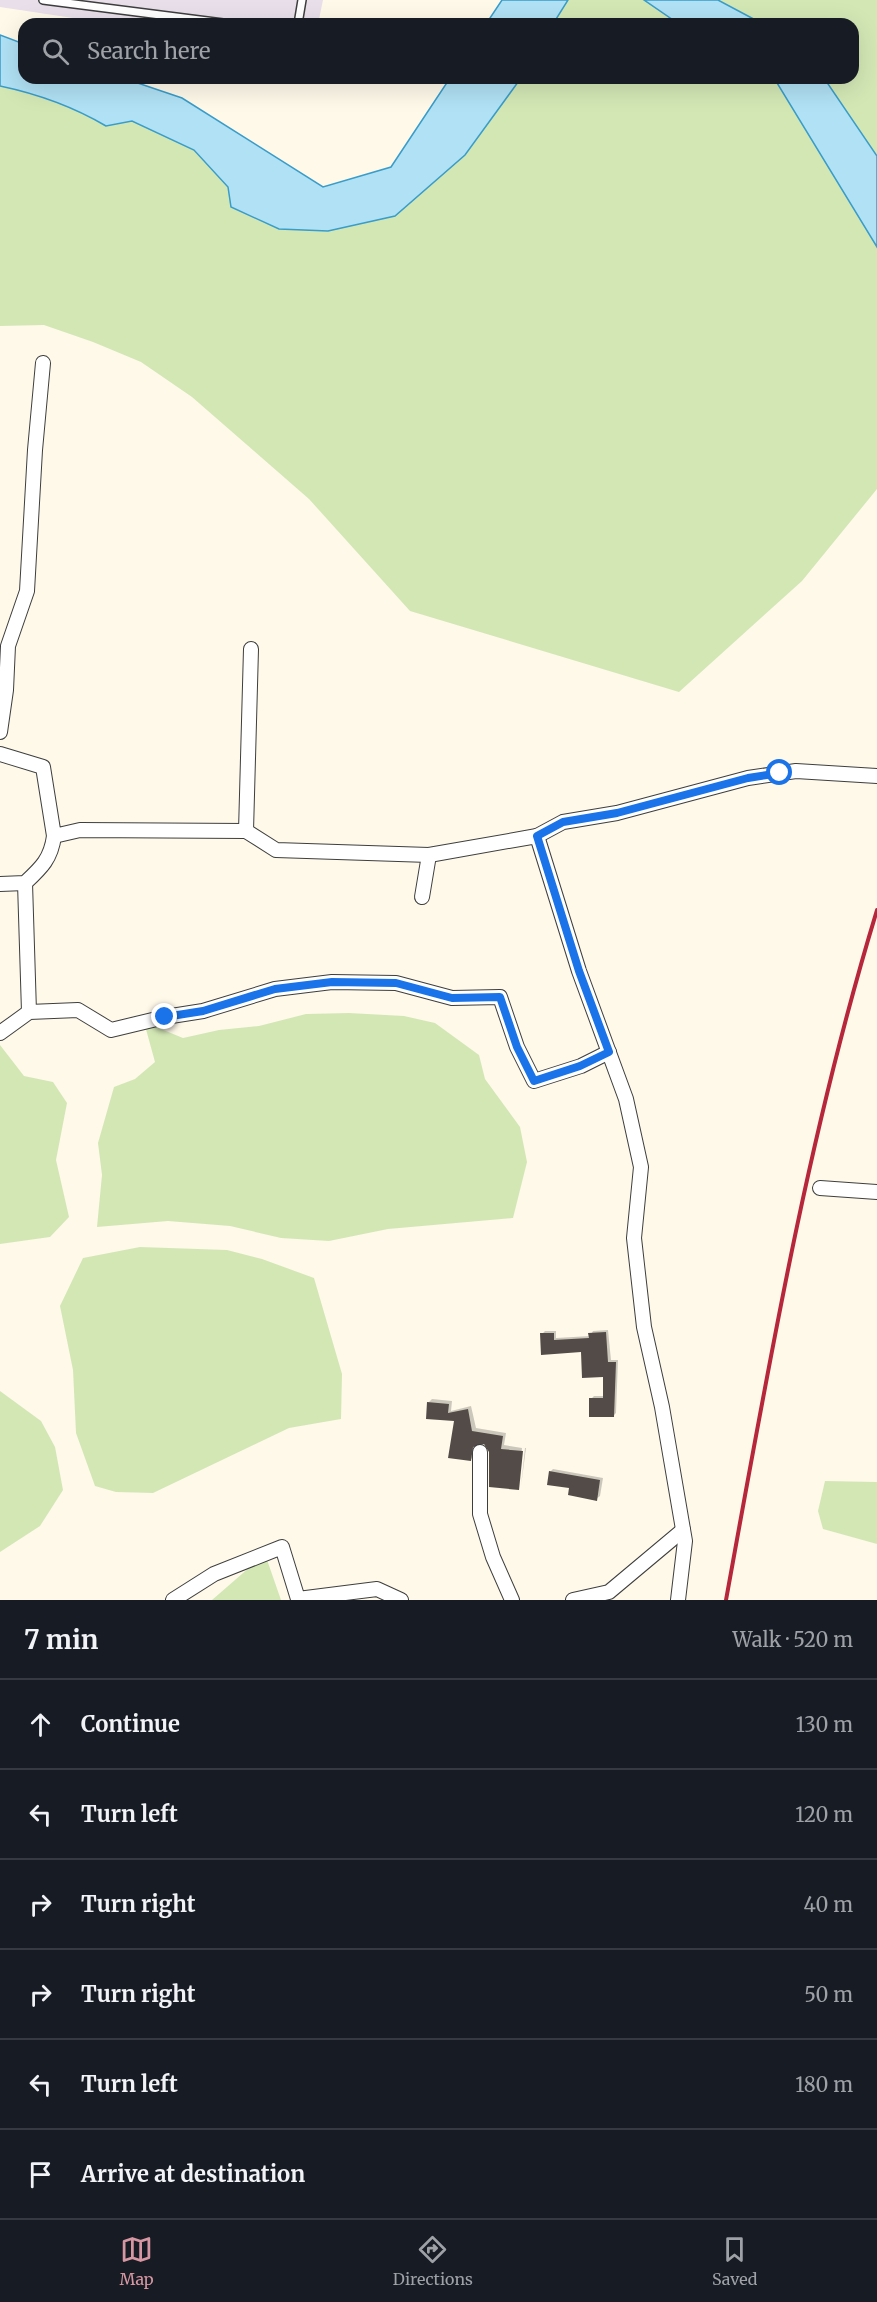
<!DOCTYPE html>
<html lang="en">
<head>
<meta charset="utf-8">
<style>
  :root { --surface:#171b24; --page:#20242c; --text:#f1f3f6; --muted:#9ea1a6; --line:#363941; --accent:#d797a2 }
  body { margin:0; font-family:Merriweather,serif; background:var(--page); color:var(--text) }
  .stop { position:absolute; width:18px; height:18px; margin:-14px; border:4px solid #1a73e8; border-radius:50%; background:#fff }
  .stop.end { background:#1a73e8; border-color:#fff; box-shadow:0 2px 6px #0008 }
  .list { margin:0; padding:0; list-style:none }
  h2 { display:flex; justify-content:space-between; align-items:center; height:78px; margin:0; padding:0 24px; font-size:26px }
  h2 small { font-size:20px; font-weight:400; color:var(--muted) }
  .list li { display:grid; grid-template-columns:39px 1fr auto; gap:18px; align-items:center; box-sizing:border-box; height:90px; padding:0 24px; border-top:2px solid var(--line) }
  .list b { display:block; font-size:22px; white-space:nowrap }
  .list em { font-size:20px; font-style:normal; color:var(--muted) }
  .icon { flex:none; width:33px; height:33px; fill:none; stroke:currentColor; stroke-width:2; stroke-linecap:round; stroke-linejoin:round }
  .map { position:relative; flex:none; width:877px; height:1600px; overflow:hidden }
  .search { position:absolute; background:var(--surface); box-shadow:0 6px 24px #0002; left:18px; right:18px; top:18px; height:66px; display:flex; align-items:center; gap:15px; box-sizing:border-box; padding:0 21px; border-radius:18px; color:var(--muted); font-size:22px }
  .sheet { height:618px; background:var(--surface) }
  nav { display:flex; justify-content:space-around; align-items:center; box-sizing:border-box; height:84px; border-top:2px solid var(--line); background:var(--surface); font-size:16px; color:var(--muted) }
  nav a { display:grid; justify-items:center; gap:3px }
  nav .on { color:var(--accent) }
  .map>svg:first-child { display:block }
  .industrial { fill:#e8dfea }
  .green { fill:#d3e7b5 }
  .water { fill:#b0e1f4; stroke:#399cc9; stroke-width:1.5 }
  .shadow { fill:#0003 }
  .building { fill:#534b48 }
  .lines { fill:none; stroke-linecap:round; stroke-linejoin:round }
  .lane-casing { stroke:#3e3e3e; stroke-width:10 }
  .street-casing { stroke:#3e3e3e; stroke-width:16 }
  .lane { stroke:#fff; stroke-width:7 }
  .street { stroke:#fff; stroke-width:14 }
  .rail { stroke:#b7273b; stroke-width:4 }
  .route { stroke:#1a73e8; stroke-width:8 }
</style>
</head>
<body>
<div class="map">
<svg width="877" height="1600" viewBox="0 0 877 1600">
  <rect width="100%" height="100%" fill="#fff9ea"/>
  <path class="industrial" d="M 0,0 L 323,0 L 318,24 L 113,24 L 0,7 Z"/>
  <g class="green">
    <path d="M 568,0 L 644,0 L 679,24 L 553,24 Z"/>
    <path d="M 718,0 L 877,0 L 877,156 L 824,78 L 853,78 L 853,24 L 763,24 Z"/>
    <path d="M 521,78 L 774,78 L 877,247 L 877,489 L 802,581 L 679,692 L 410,611 L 309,499 L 192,397 L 141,362 L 93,342 L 44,325 L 0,326 L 0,86 C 38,94 72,106 106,126 L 132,121 L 194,150 L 228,187 L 279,229 L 465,155 Z"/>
    <path d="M 349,1013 L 404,1016 L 435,1023 L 479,1055 L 485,1079 L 520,1127 L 527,1162 L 513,1218 L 388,1229 L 329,1241 L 281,1238 L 230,1226 L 168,1221 L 97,1227 L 102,1175 L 98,1143 L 114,1087 L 135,1079 L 155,1062 L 144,1022 L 183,1038 L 219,1030 L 259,1026 L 306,1014 Z"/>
    <path d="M 0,1045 L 24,1076 L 53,1082 L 67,1103 L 56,1160 L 69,1217 L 50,1237 L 0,1244 Z"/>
    <path d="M 140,1247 L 227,1250 L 262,1259 L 314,1278 L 342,1374 L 341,1419 L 289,1428 L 153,1493 L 116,1492 L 95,1486 L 76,1433 L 73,1370 L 60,1306 L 83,1258 Z"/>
    <path d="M 0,1391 L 41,1421 L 55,1447 L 63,1490 L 40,1526 L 0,1552 Z"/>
    <path d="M 825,1481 L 877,1482 L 877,1544 L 823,1529 L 818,1511 Z"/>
    <path d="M 265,1554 L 281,1600 L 212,1600 Z"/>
  </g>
  <g class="water">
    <path d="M 502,0 L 568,0 L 553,24 L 486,24 Z"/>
    <path d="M 644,0 L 718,0 L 763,24 L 679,24 Z"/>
    <path d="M 0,35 L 24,44 L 24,78 L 123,78 L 182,98 L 323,187 L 391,167 L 450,78 L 521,78 L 465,155 L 395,216 L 328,231 L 279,229 L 231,207 L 228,187 L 194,150 L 132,121 L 106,126 C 72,106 38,94 0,86 Z"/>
    <path d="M 774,78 L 824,78 L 877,156 L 877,247 Z"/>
  </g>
  <g class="shadow">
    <path d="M 608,1330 L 611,1360 L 618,1360 L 616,1413 L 613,1416 L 591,1399 L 594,1396 L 604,1396 L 605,1375 L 582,1351 L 542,1354 L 542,1334 L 545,1331 L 556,1331 L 556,1338 L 590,1336 L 593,1331 Z"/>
    <path d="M 432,1399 L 452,1401 L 451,1411 L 471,1406 L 476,1428 L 506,1433 L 504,1445 L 522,1448 L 518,1489 L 486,1443 L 475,1444 L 474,1456 L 470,1460 L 456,1420 L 428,1403 Z"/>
    <path d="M 525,1448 L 526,1448 L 521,1486 Z"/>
    <path d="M 553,1469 L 603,1478 L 600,1496 L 596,1499 L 571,1487 L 550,1472 Z"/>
  </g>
  <g class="building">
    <path d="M 606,1332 L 608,1362 L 616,1362 L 614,1417 L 589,1417 L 589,1398 L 603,1398 L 603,1377 L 582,1378 L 581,1352 L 541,1355 L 540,1333 L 554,1333 L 554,1340 L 589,1338 L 588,1333 Z"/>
    <path d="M 427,1402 L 449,1404 L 448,1413 L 468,1409 L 472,1431 L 503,1436 L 501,1449 L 523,1451 L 519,1490 L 489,1487 L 489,1452 L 484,1444 L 473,1447 L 471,1461 L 448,1458 L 454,1421 L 426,1419 Z"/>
    <path d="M 549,1471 L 600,1480 L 597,1501 L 568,1495 L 569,1488 L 547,1485 Z"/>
  </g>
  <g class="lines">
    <defs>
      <g id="lane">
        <path d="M 43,0 L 231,24"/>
        <path d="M 298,24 L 302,0"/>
      </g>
      <g id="street">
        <path d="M 0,732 L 6,690 L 8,646 L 27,591 L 35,450 L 43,363"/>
        <path d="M 0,754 L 43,767 L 54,836 L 80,830 L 246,831 L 276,850 L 429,855 L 537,836 L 579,971 L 626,1099 L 641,1167 L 634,1238 L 644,1327 L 662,1407 L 685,1541 L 678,1600"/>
        <path d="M 246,831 L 251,649"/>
        <path d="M 537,836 L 563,822 L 617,813 L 748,778 L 796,771 L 877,776"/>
        <path d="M 25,883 L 29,1012"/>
        <path d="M 0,884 L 25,883 C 41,868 51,859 54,836"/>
        <path d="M 422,897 L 429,855"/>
        <path d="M 0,1033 L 29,1012 L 78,1010 L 111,1030 L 165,1017 L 203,1011 L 275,989 L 332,982 L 396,983 L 452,998 L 500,997 L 517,1047 L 534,1081 L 581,1066 L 609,1052"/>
        <path d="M 820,1188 L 877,1192"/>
        <path d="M 480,1452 L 480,1514 L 493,1557 L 512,1600"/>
        <path d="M 173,1600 L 214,1574 L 282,1547 L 298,1599 L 377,1589 L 401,1600"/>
        <path d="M 573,1600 L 609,1592 L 683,1530"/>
      </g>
    </defs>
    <use href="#lane" class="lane-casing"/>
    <use href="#street" class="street-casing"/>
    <use href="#lane" class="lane"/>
    <use href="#street" class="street"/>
    <path class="rail" d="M 726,1600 C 768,1369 808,1136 877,910"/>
  </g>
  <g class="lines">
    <path class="route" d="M 165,1017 L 203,1011 L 275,989 L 332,982 L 396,983 L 452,998 L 500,997 L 517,1047 L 534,1081 L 580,1066 L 609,1052 L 579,971 L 537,836 L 563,822 L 617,813 L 748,778 L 780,773"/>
  </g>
</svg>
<div class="stop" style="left:780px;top:773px"></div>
<div class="stop end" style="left:165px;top:1017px"></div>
<div class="search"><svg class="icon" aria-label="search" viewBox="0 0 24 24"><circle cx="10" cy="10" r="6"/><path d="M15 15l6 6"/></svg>Search here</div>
</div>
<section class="sheet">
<h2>7 min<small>Walk · 520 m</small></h2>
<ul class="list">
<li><svg class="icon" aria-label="ahead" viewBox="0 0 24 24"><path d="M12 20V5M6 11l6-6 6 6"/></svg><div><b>Continue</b></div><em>130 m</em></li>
<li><svg class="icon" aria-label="left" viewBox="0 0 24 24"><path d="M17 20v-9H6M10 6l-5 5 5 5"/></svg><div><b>Turn left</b></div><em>120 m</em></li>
<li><svg class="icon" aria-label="right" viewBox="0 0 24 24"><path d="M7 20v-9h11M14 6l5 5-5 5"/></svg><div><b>Turn right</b></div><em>40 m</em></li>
<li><svg class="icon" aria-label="right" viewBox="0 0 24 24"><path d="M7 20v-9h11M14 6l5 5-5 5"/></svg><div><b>Turn right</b></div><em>50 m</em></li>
<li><svg class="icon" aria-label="left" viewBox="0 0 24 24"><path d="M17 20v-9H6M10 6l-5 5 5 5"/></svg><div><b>Turn left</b></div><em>180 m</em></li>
<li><svg class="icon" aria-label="arrive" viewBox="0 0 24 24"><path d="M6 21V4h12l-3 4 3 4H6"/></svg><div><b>Arrive at destination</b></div></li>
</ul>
</section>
<nav>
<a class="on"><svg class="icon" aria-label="map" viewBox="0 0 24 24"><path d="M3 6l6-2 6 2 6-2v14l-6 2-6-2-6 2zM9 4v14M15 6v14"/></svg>Map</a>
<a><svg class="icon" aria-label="directions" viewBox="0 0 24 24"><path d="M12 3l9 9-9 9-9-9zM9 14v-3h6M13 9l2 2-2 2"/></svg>Directions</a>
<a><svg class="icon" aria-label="saved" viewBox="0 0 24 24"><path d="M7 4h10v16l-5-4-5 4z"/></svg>Saved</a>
</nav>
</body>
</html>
